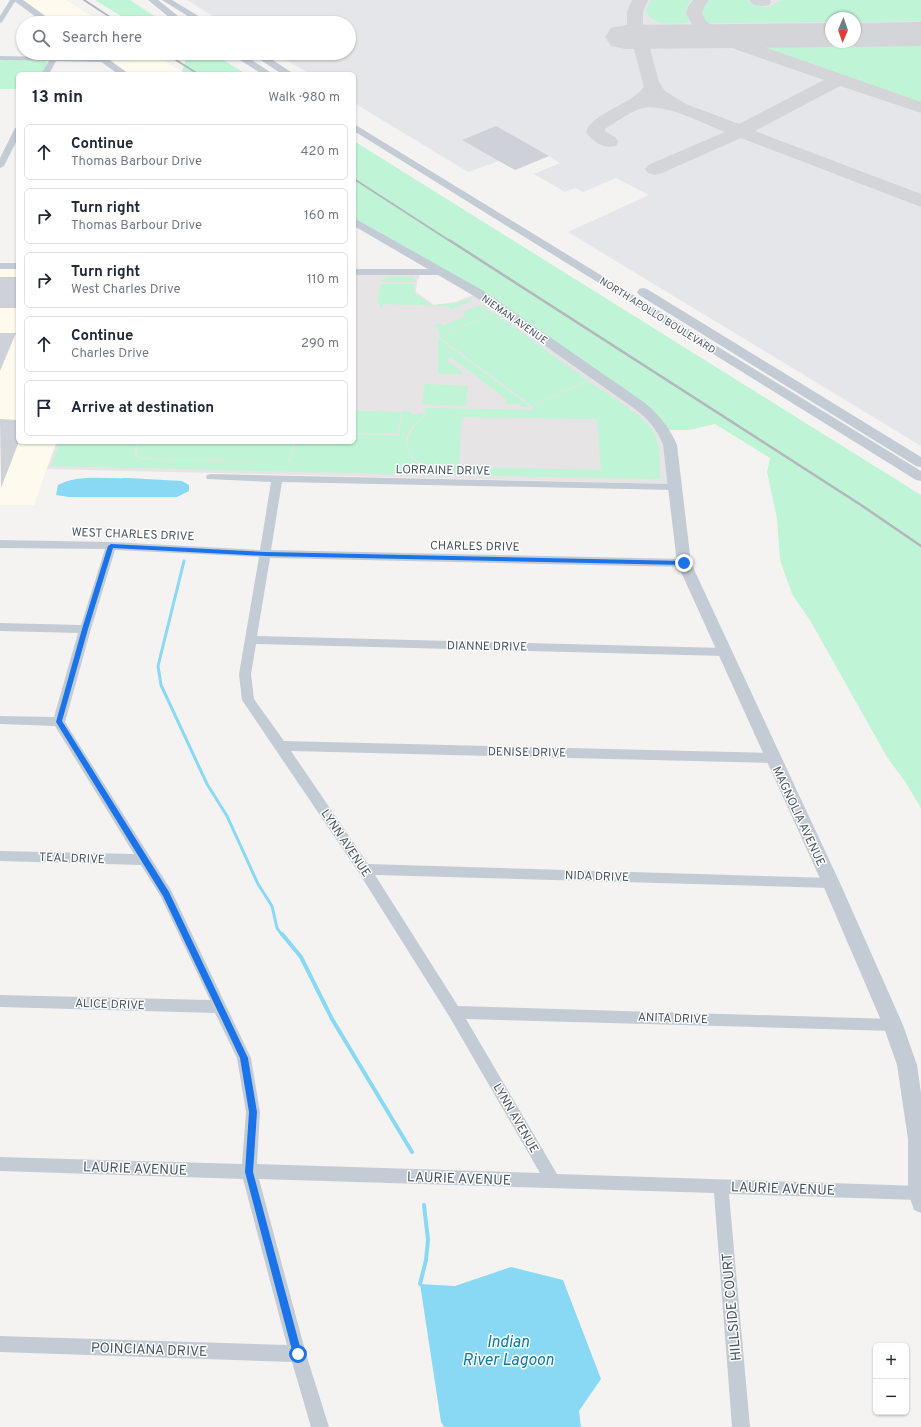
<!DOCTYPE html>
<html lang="en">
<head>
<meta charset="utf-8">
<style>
  :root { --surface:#fff; --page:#f2f2f3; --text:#1f2937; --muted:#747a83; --line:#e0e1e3 }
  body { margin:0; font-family:Overpass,sans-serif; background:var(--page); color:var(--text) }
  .controls { position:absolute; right:12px; bottom:12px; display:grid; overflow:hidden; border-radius:6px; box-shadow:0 1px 3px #0004 }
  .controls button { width:36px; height:36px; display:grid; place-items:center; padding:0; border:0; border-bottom:1px solid var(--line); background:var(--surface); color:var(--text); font:20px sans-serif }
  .compass { position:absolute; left:825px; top:12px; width:36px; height:36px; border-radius:50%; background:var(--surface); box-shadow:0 1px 3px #0004; rotate:182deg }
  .stop { position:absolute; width:12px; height:12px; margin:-9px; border:3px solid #1a73e8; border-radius:50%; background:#fff }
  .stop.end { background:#1a73e8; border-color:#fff; box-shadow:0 1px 4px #0008 }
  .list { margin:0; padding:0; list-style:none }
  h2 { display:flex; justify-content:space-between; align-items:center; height:52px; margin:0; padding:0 16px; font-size:17px }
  h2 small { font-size:13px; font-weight:400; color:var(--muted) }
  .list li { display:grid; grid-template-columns:26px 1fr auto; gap:12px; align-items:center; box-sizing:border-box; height:56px; margin:0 8px 8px; padding:0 8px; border:1px solid var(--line); border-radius:6px }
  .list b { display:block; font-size:15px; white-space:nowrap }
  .list p { margin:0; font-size:13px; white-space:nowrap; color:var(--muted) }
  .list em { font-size:13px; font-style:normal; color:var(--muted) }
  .icon { flex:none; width:22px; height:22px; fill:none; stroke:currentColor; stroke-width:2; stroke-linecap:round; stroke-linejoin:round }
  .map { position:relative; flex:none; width:921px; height:1427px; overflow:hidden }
  .search { position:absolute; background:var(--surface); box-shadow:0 1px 3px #0004; left:16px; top:16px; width:340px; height:44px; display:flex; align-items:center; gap:10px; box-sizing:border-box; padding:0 14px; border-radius:22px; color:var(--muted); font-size:15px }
  .panel { position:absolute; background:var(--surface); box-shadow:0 1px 3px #0004; left:16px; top:72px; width:340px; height:372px; border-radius:6px }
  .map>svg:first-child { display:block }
  .commercial { fill:#fefaed }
  .education { fill:#e6e4e4 }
  .airport { fill:#e4e6ea; fill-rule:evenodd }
  .green { fill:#bff4d6; fill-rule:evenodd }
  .water { fill:#89d9f4 }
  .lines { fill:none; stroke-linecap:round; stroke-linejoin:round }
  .stream-far1 { stroke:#89d9f4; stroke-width:3 }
  .stream { stroke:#89d9f4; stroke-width:4 }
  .taxiway { fill:#d4d5d8; fill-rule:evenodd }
  .runway { fill:#d4d5d8; fill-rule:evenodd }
  .building { fill:#ced1d8 }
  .minor { fill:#c3ccd5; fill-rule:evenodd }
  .tertiary { fill:#c3ccd5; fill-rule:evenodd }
  .rail-far1 { stroke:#b4b7bd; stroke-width:2 }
  .rail { stroke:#b4b7bd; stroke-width:2.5 }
  .route { fill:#1a73e8 }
  .labels { text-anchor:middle; stroke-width:3; stroke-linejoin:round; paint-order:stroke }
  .far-street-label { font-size:10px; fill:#485562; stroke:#fff }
  .street-label { font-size:12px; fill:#485562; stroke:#fff }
  .near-street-label { font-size:14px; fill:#485562; stroke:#fff }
  .near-water-label { font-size:16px; font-style:italic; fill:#037ba3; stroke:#fff }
</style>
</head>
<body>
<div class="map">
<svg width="921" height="1427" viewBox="0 0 921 1427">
  <rect width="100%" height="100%" fill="#f5f3f2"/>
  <g class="commercial">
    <path d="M 17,0 L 66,0 L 102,23 L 50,23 Z"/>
    <path d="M 94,53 L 148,53 L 157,58 L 104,60 Z"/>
    <path d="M 154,54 L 185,74 L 128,74 L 110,61 L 159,59 Z"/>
    <path d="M 0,266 L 18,266 L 18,442 L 56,442 L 34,505 L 0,505 Z"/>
  </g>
  <path class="education" d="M 354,272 L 421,272 L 417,282 L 416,292 L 434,305 L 455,302 L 478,293 L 655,419 L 675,484 L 47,469 L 57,442 L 354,442 Z"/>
  <path class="airport" d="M 187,0 L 921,0 L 921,446 L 568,232 L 649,195 L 616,178 L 583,192 L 575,188 L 565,192 L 534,174 L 560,163 L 549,156 L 515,170 L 499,161 L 468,172 L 354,103 L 354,74 L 310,74 L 274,53 L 349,53 L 349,23 L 224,23 ZM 831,18 L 855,18 L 855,42 L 831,42 Z"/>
  <g class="green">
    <path d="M 95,0 L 130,0 L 165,23 L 132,23 Z"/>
    <path d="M 652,0 L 691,0 L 686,8 L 689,23 C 675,23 656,27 647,13 L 646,9 Z"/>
    <path d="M 704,0 L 744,0 L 766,8 L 782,0 L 921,0 L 921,21 L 855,22 L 855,18 L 831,18 L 831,22 L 704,23 C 695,19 697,6 704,0 Z"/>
    <path d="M 921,46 L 921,104 L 766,50 L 770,47 Z"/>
    <path d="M 180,53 L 212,53 L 246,74 L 185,74 L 182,71 L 187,57 Z"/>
    <path d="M 0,60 L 44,61 L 48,63 L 42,74 L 18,74 L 18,89 L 0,89 Z"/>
    <path d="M 354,141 L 921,495 L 921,808 L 906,783 L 887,757 L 811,622 L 792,594 L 780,560 L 777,518 L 767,472 L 770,458 L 715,424 L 689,430 L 669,430 L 443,270 L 354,218 Z"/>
    <path d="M 389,277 L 412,277 L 416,280 L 415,282 L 382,282 L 381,280 Z"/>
    <path d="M 381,284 L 414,284 L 414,293 L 432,305 L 456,303 L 470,299 L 471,301 L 452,309 L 450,309 L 449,306 L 383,304 L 382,308 L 377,301 Z"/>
    <path d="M 478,306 L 481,306 L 492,313 L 440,336 L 438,327 L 433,327 L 439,323 L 443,326 L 466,316 L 463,312 Z"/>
    <path d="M 494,313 L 587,380 L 532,406 L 439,337 Z"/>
    <path d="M 438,338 L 529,406 L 529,407 L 521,407 L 520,404 L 506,404 L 506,399 L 451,357 L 446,359 L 462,372 L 462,374 L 438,374 Z"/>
    <path d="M 587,381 C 606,393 641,413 653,431 C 661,445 660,464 660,479 L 457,475 C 424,471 384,451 424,418 L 425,408 L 532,410 L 532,407 ZM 462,417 L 597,419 L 601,470 L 459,467 Z"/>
    <path d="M 425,384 L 468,386 L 466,406 L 422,404 Z"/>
    <path d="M 356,411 L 401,412 L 398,434 L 354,433 Z"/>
    <path d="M 404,411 L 410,411 L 412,415 L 423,413 L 423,418 C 419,422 414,424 411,428 C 399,444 411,462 426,469 C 431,471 436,472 441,475 L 51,466 L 60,442 L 138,442 L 134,454 L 141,459 L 285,462 L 291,460 L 295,442 L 354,442 L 354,434 L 399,435 L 402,412 Z"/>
    <path d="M 139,442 L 293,442 L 291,458 L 285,462 L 141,458 L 136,454 Z"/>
  </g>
  <g class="water">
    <path d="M 128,478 L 182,481 L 189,485 L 189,491 L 177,497 L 69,497 L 56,495 L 58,485 C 78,474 105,479 128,478 Z"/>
    <path d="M 511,1267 L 563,1280 L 601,1379 L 579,1411 L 581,1427 L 444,1427 L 441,1422 L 420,1284 L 455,1286 Z"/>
  </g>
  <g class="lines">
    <path class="stream-far1" d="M 184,561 L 158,666 L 161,685 L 207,784 L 227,816 L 258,884 L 272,906 L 277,928 L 282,935"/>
    <g class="stream">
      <path d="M 282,934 L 301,957 L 332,1019 L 412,1152"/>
      <path d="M 420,1284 L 426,1260 L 428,1240 L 424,1205"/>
    </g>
    <g class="taxiway">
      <path d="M 632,0 L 648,0 L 643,12 L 643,23 L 659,82 L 665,91 L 686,104 L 739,124 L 824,80 L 709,40 L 694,28 L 686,14 L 688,7 L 693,0 L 709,0 L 704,7 L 702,14 L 706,21 L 721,32 L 921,102 L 921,113 L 840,86 L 755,131 L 921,194 L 921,207 L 741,138 L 662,173 L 655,175 L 648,173 L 645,169 L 648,165 L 725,132 C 704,124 661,101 640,109 C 628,113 616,122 605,129 L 605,131 L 616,138 L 618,142 L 616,146 C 603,149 593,142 586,132 C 592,113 629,106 644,87 L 627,23 L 627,12 Z"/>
      <path d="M 749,0 L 770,0 L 771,2 L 769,5 C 762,7 753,6 749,0 Z"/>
    </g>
    <path class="runway" d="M 921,22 L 921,46 L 855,47 L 843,44 L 831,47 L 626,49 L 611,46 L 605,37 L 611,28 L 626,25 L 831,23 L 831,42 L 855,42 L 855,23 Z"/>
  </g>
  <g class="building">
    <path d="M 496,126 L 549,156 L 515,170 L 462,140 Z"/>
    <rect x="0" y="277" width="18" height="31"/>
    <path d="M 0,333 L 16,333 L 0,371 Z"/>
    <path d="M 0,419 L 18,420 L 18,444 L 1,488 Z"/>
  </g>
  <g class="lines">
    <g class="minor">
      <path d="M 10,0 L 16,0 L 2,22 L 0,23 L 0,16 Z"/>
      <path d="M 53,53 L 59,53 L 58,57 L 104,58 L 108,60 L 104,62 L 56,61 L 49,74 L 41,74 L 49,61 L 0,60 L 0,56 L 51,57 Z"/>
      <path d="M 15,128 L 18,128 L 18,138 L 4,166 L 0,168 L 0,158 Z"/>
      <rect x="0" y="263" width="18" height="6"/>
      <path d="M 354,269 L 441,269 L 445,272 L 441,275 L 354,275 Z"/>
      <path d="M 211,474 L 675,484 L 680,487 L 675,490 L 282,482 L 271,550 L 684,559 L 688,560 L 689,563 L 688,566 L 684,567 L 270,558 L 257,636 L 724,648 L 728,649 L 730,652 L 728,655 L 724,656 L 256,644 L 251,674 L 254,699 L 284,741 L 772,753 L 776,755 L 778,758 L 776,761 L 772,763 L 291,751 L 368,864 L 831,878 L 836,879 L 838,883 L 836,887 L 831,888 L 375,875 L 458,1006 L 893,1019 L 898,1021 L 900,1025 L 898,1029 L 893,1031 L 466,1019 L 557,1174 L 921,1186 L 921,1198 L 918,1200 L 729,1194 L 750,1427 L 732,1427 L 714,1193 L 259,1179 L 306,1354 L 329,1427 L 311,1427 L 292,1362 L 0,1352 L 0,1336 L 287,1345 L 243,1179 L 0,1171 L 0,1157 L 242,1164 L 246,1112 L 237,1058 L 215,1013 L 0,1007 L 0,995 L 210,1000 L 161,897 L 141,865 L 0,861 L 0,851 L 134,854 L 55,726 L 0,724 L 0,716 L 54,717 L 78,633 L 0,631 L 0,623 L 81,625 L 105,549 L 0,548 L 0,540 L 111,542 L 260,550 L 271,482 L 207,479 L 206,477 L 207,475 ZM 115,550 L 259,557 L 239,674 L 242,700 L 359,873 L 449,1016 L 540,1173 L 257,1164 L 260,1112 L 251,1058 L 171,890 L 65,722 L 91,629 Z"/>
    </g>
    <g class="tertiary">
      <path d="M 13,0 L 23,0 L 55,23 L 44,23 Z"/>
      <path d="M 148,0 L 158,0 L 178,16 L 176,18 L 170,18 Z"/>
      <path d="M 162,0 L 172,0 L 210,23 L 199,23 Z"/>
      <path d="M 89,53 L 100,53 L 129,74 L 118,74 Z"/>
      <path d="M 229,53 L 241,53 L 270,72 L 268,74 L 262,74 Z"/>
      <path d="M 250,53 L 262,53 L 294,74 L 282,74 Z"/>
      <path d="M 354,124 L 921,471 L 921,481 L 916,480 L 354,131 Z"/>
      <path d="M 354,218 L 482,290 L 645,403 C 659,415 670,428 677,445 L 691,563 L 840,883 L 903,1025 L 917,1065 L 921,1093 L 921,1213 L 914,1210 L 908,1192 L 908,1139 L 897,1065 L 883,1025 L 822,883 L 677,563 L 663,445 C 657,429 648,419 635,409 L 474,296 L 354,226 Z"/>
      <path d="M 643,288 L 647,289 L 921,457 L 921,467 L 916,466 L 639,295 L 637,292 L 639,289 Z"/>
    </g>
    <g class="rail-far1">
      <path d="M 84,0 L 119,23"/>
      <path d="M 165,53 L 198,74"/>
      <path d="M 354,179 L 450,241"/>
    </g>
    <path class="rail" d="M 449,240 L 861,505 L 921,546"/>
  </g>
  <path class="route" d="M 111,544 L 266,552 L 684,561 L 687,563 L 684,565 L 266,556 L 113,548 L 88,629 L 62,721 L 169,892 L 248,1058 L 257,1112 L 253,1172 L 302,1354 L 301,1357 L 298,1358 L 294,1357 L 293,1354 L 245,1172 L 249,1112 L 240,1058 L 163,896 L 56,722 L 82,629 L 108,546 Z"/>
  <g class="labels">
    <g class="far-street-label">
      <text transform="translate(658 315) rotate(32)" y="4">NORTH APOLLO BOULEVARD</text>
      <text transform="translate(515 319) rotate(35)" y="4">NIEMAN AVENUE</text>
    </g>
    <g class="street-label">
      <text transform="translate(443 470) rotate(1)" y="4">LORRAINE DRIVE</text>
      <text transform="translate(133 534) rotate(2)" y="4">WEST CHARLES DRIVE</text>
      <text transform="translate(475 546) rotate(1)" y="4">CHARLES DRIVE</text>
      <text transform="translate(487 646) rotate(1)" y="4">DIANNE DRIVE</text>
      <text transform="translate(527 752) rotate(1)" y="4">DENISE DRIVE</text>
      <text transform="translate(799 816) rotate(65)" y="4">MAGNOLIA AVENUE</text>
      <text transform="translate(346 843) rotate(56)" y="4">LYNN AVENUE</text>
      <text transform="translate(72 858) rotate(2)" y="4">TEAL DRIVE</text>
      <text transform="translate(597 876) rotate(2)" y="4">NIDA DRIVE</text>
      <text transform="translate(110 1004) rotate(2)" y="4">ALICE DRIVE</text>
      <text transform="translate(673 1018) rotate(2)" y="4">ANITA DRIVE</text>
      <text transform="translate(516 1118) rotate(60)" y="4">LYNN AVENUE</text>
    </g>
    <g class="near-street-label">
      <text transform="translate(135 1168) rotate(2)" y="5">LAURIE AVENUE</text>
      <text transform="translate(459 1178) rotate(2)" y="5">LAURIE AVENUE</text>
      <text transform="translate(783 1188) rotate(2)" y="5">LAURIE AVENUE</text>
      <text transform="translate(731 1307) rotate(-95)" y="5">HILLSIDE COURT</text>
      <text transform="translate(149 1349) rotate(2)" y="5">POINCIANA DRIVE</text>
    </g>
    <g class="near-water-label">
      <text x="508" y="1347">Indian<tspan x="508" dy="18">River Lagoon</tspan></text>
    </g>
  </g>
</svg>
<div class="controls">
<button>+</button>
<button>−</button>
</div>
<svg class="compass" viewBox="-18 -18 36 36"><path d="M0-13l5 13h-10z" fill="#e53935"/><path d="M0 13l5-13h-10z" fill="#747a83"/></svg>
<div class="stop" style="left:298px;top:1354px"></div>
<div class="stop end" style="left:684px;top:563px"></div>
<div class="search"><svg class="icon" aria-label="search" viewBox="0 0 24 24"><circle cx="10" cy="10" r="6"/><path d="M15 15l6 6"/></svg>Search here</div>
<section class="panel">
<h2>13 min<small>Walk · 980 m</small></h2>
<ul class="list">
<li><svg class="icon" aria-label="ahead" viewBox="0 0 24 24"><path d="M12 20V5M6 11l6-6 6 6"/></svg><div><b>Continue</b><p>Thomas Barbour Drive</p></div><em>420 m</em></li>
<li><svg class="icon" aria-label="right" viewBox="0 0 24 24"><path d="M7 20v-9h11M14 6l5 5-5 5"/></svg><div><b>Turn right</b><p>Thomas Barbour Drive</p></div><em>160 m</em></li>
<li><svg class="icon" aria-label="right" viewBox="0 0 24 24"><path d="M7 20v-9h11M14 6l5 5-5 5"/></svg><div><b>Turn right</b><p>West Charles Drive</p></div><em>110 m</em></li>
<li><svg class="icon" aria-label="ahead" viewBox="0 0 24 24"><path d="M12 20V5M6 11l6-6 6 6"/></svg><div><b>Continue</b><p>Charles Drive</p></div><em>290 m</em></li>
<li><svg class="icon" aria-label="arrive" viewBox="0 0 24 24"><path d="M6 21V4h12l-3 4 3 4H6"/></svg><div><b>Arrive at destination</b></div></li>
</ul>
</section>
</div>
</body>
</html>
